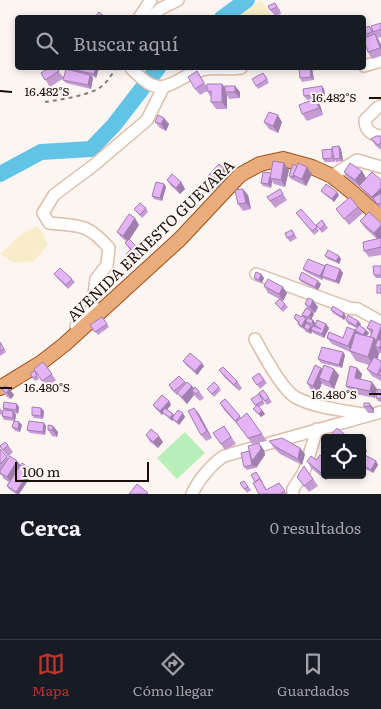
<!DOCTYPE html>
<html lang="es">
<head>
<meta charset="utf-8">
<style>
  :root { --surface:#171b24; --page:#20242c; --text:#f1f3f6; --muted:#9ea1a6; --line:#363941; --accent:#c1332a }
  body { margin:0; font-family:Literata,serif; background:var(--page); color:var(--text) }
  .controls { position:absolute; right:15px; bottom:15px; display:grid; overflow:hidden; border-radius:5px; box-shadow:0 2px 8px #0003 }
  .controls button { width:45px; height:45px; display:grid; place-items:center; padding:0; border:0; border-bottom:1px solid var(--line); background:var(--surface); color:var(--text); font:25px sans-serif }
  .scale { position:absolute; left:15px; bottom:12px; width:134px; box-sizing:border-box; padding-left:5px; border:2px solid #1b1009; border-top:0; font-size:14px; line-height:18px; white-space:nowrap; color:#1b1009; -webkit-text-stroke:4px #fcf5f1; paint-order:stroke }
  .list { margin:0; padding:0; list-style:none }
  h2 { display:flex; justify-content:space-between; align-items:center; height:65px; margin:0; padding:0 20px; font-size:21px }
  h2 small { font-size:16px; font-weight:400; color:var(--muted) }
  .icon { flex:none; width:28px; height:28px; fill:none; stroke:currentColor; stroke-width:2; stroke-linecap:round; stroke-linejoin:round }
  .map { position:relative; flex:none; width:381px; height:494px; overflow:hidden }
  .search { position:absolute; background:var(--surface); box-shadow:0 2px 8px #0003; left:15px; right:15px; top:15px; height:55px; display:flex; align-items:center; gap:12px; box-sizing:border-box; padding:0 18px; border-radius:5px; color:var(--muted); font-size:19px }
  .sheet { height:145px; background:var(--surface) }
  nav { display:flex; justify-content:space-around; align-items:center; box-sizing:border-box; height:70px; border-top:1px solid var(--line); background:var(--surface); font-size:14px; color:var(--muted) }
  nav a { display:grid; justify-items:center; gap:2px }
  nav .on { color:var(--accent) }
  .map>svg:first-child { display:block }
  .green { fill:#b8efb9 }
  .sand { fill:#f7edc8 }
  .lines { fill:none; stroke-linecap:round; stroke-linejoin:round }
  .river { stroke:#61c4e6; stroke-width:16 }
  .minor-casing { stroke:#ddbeaa; stroke-width:14 }
  .major-casing { stroke:#9a511b; stroke-width:16 }
  .path { stroke:#857c77; stroke-width:2; stroke-dasharray:4 4; stroke-linecap:butt }
  .minor { stroke:#fff; stroke-width:11 }
  .major { stroke:#ebac7c; stroke-width:14 }
  .wall { fill:#c59bd4 }
  .shaded-wall { fill:#a07ead }
  .building { fill:#e5b4f7; stroke:#a07ead }
  .ticks { fill:none; stroke:#1b1009; stroke-width:2 }
  .labels { text-anchor:middle; stroke-width:4; stroke-linejoin:round; paint-order:stroke }
  .street-label { font-size:15px; fill:#1b1009; stroke:#fcf5f1 }
  .ticks-label { font-size:12px; text-anchor:middle; fill:#1b1009; stroke:#fcf5f1; stroke-width:4; stroke-linejoin:round; paint-order:stroke }
</style>
</head>
<body>
<div class="map">
<svg width="381" height="494" viewBox="0 0 381 494">
  <rect width="100%" height="100%" fill="#fcf5f1"/>
  <path class="green" d="M 185,432 L 205,453 L 177,479 L 157,458 Z"/>
  <g class="sand">
    <path d="M 261,0 L 271,15 L 266,17 L 237,17 Z"/>
    <path d="M 37,226 L 44,235 L 48,245 L 34,261 L 14,263 L 0,254 L 19,236 Z"/>
  </g>
  <g class="lines">
    <g class="river">
      <path d="M 222,18 L 247,0"/>
      <path d="M 0,174 L 41,152 L 91,149 L 114,125 L 158,68"/>
    </g>
    <defs>
      <g id="minor">
        <path d="M 139,18 L 151,0"/>
        <path d="M 151,18 L 160,9 L 178,0"/>
        <path d="M 364,66 L 381,61"/>
        <path d="M 131,68 C 136,74 141,78 148,83 C 167,95 181,74 202,70 C 214,67 228,70 241,68"/>
        <path d="M 381,106 L 377,108 L 365,120 C 365,130 371,135 381,136"/>
        <path d="M 332,176 L 357,160 L 381,167"/>
        <path d="M 256,274 L 349,308 L 358,309 L 381,322"/>
        <path d="M 76,326 L 92,309 L 96,279 L 107,265 L 109,248 C 87,223 80,226 49,223 L 43,213 L 54,195 L 94,165 L 147,120 L 163,88"/>
        <path d="M 255,339 C 263,354 281,388 295,397 C 315,408 342,410 364,414"/>
        <path d="M 192,494 C 198,480 212,464 224,456 L 381,412"/>
        <path d="M 293,494 L 293,489 L 304,472 L 317,429"/>
      </g>
      <path id="major" d="M 0,388 L 42,362 L 65,344 L 180,239 L 240,175 L 260,164 L 283,159 L 312,167 L 332,176 L 352,192 L 381,218"/>
    </defs>
    <use href="#minor" class="minor-casing"/>
    <use href="#major" class="major-casing"/>
    <path class="path" d="M 45,102 C 59,100 92,95 102,86 C 108,81 112,74 116,68"/>
    <use href="#minor" class="minor"/>
    <use href="#major" class="major"/>
  </g>
  <g class="wall">
    <path d="M 275,3 L 280,10 L 281,14 L 275,16 L 270,10 Z"/>
    <path d="M 381,23 L 381,37 L 378,38 L 381,45 L 381,56 L 372,59 L 368,52 L 364,37 L 364,28 L 369,26 L 372,30 Z"/>
    <path d="M 56,68 L 64,78 L 50,87 L 41,73 Z"/>
    <path d="M 65,68 L 99,68 L 96,78 L 92,76 L 93,78 L 91,89 L 66,83 L 63,80 L 67,69 Z"/>
    <path d="M 299,68 L 312,68 L 314,80 L 302,82 L 300,78 Z"/>
    <path d="M 197,71 L 207,87 L 222,84 L 225,87 L 235,86 L 240,92 L 240,98 L 229,99 L 227,95 L 227,109 L 216,109 L 211,102 L 211,97 L 207,91 L 200,95 L 195,89 Z"/>
    <path d="M 266,76 L 269,83 L 258,89 L 256,86 Z"/>
    <path d="M 322,86 L 324,89 L 325,96 L 307,100 L 304,96 Z"/>
    <path d="M 320,105 L 323,115 L 307,121 L 302,114 Z"/>
    <path d="M 155,122 L 169,124 L 166,131 L 160,128 Z"/>
    <path d="M 264,122 L 282,122 L 278,133 L 269,129 Z"/>
    <path d="M 381,136 L 381,150 L 376,146 L 371,139 Z"/>
    <path d="M 339,146 L 341,149 L 343,161 L 336,162 L 335,159 L 335,162 L 325,162 L 323,159 L 332,149 L 333,151 Z"/>
    <path d="M 284,163 L 289,170 L 285,187 L 274,184 L 272,181 L 271,188 L 263,186 L 261,183 L 271,173 Z"/>
    <path d="M 362,171 L 366,178 L 381,180 L 381,210 L 377,204 L 364,192 L 360,187 L 348,179 L 344,172 Z"/>
    <path d="M 312,174 L 306,186 L 291,179 L 289,176 Z"/>
    <path d="M 229,175 L 217,188 L 212,184 L 207,177 Z"/>
    <path d="M 167,180 L 181,182 L 185,189 L 180,194 L 171,186 Z"/>
    <path d="M 164,184 L 166,187 L 162,201 L 154,199 L 152,196 Z"/>
    <path d="M 280,189 L 287,200 L 275,208 L 267,197 Z"/>
    <path d="M 321,191 L 339,195 L 334,202 L 324,194 Z"/>
    <path d="M 248,195 L 251,209 L 243,211 L 238,204 Z"/>
    <path d="M 358,207 L 363,213 L 349,225 L 336,209 Z"/>
    <path d="M 146,208 L 148,212 L 142,218 L 134,209 Z"/>
    <path d="M 296,213 L 317,227 L 319,231 L 314,235 Z"/>
    <path d="M 322,220 L 328,228 L 322,233 L 316,225 Z"/>
    <path d="M 360,221 L 381,223 L 381,237 L 380,238 L 381,238 L 381,255 L 369,257 L 364,251 L 377,239 L 365,228 Z"/>
    <path d="M 139,225 L 129,240 L 138,248 L 143,255 L 133,264 L 126,254 L 130,250 L 125,243 L 126,241 L 122,238 L 117,232 Z"/>
    <path d="M 292,230 L 297,238 L 290,242 L 287,238 Z"/>
    <path d="M 325,256 L 339,256 L 341,259 L 339,264 L 328,259 Z"/>
    <path d="M 381,266 L 381,278 L 376,278 L 374,275 Z"/>
    <path d="M 325,267 L 340,269 L 343,273 L 339,284 L 324,279 L 323,277 L 322,280 L 306,272 L 303,269 Z"/>
    <path d="M 54,274 L 72,279 L 75,282 L 68,289 L 57,278 Z"/>
    <path d="M 261,274 L 264,278 L 262,283 L 256,281 L 254,278 Z"/>
    <path d="M 299,279 L 321,284 L 318,290 L 301,282 Z"/>
    <path d="M 264,286 L 287,293 L 283,301 L 268,293 Z"/>
    <path d="M 275,303 L 285,304 L 288,307 L 283,312 Z"/>
    <path d="M 305,304 L 318,307 L 315,313 L 313,312 L 314,314 L 311,320 L 313,320 L 315,324 L 326,324 L 329,328 L 324,338 L 313,333 L 312,331 L 311,334 L 306,332 L 304,329 L 300,327 L 298,324 L 298,323 L 294,318 L 304,317 L 302,315 L 308,309 Z"/>
    <path d="M 331,310 L 344,313 L 346,317 L 344,320 L 333,313 Z"/>
    <path d="M 102,317 L 109,327 L 98,335 L 90,325 Z"/>
    <path d="M 346,320 L 358,321 L 361,324 L 360,326 L 369,333 L 367,336 L 370,337 L 371,334 L 367,328 L 381,325 L 381,353 L 379,353 L 378,359 L 381,361 L 381,381 L 372,376 L 367,369 L 369,365 L 356,361 L 350,352 L 332,344 L 327,338 L 343,338 L 355,330 L 358,334 L 355,330 L 357,328 L 348,324 Z"/>
    <path d="M 0,342 L 6,352 L 0,356 Z"/>
    <path d="M 345,355 L 342,368 L 321,363 L 318,359 Z"/>
    <path d="M 183,361 L 204,366 L 197,375 L 186,365 Z"/>
    <path d="M 43,362 L 56,380 L 47,387 L 34,369 Z"/>
    <path d="M 321,368 L 322,369 L 339,375 L 334,389 L 324,385 L 322,383 L 318,393 L 311,390 L 307,383 Z"/>
    <path d="M 357,368 L 362,374 L 361,379 L 377,389 L 375,398 L 350,393 L 346,386 Z"/>
    <path d="M 219,370 L 237,381 L 242,388 L 239,391 L 224,377 Z"/>
    <path d="M 35,371 L 39,379 L 35,381 L 33,378 Z"/>
    <path d="M 259,373 L 267,383 L 260,389 L 252,378 Z"/>
    <path d="M 179,376 L 186,383 L 199,391 L 204,398 L 200,401 L 194,395 L 187,404 L 182,399 L 178,394 L 177,395 L 171,389 L 169,385 Z"/>
    <path d="M 219,387 L 221,390 L 214,397 L 207,389 Z"/>
    <path d="M 2,390 L 14,395 L 11,399 L 7,397 Z"/>
    <path d="M 263,390 L 272,402 L 267,405 L 259,393 Z"/>
    <path d="M 381,390 L 381,402 L 378,401 L 376,398 Z"/>
    <path d="M 261,397 L 265,404 L 259,407 L 265,414 L 261,417 L 253,409 L 256,406 L 251,399 Z"/>
    <path d="M 225,399 L 241,418 L 247,413 L 267,441 L 252,444 L 241,428 L 224,410 L 220,403 Z"/>
    <path d="M 169,401 L 171,405 L 167,409 L 174,415 L 185,417 L 179,425 L 173,420 L 172,421 L 163,413 L 162,415 L 155,408 L 153,405 Z"/>
    <path d="M 369,403 L 374,409 L 374,413 L 368,413 L 364,407 Z"/>
    <path d="M 19,407 L 18,414 L 15,413 L 16,415 L 15,421 L 19,422 L 22,425 L 20,432 L 15,431 L 12,427 L 14,421 L 4,420 L 2,416 L 2,414 L 0,415 L 0,408 L 3,412 L 4,410 L 3,408 Z"/>
    <path d="M 44,411 L 43,419 L 34,418 L 32,415 Z"/>
    <path d="M 199,414 L 212,438 L 206,441 L 201,435 Z"/>
    <path d="M 44,423 L 46,426 L 45,435 L 30,433 L 27,430 Z"/>
    <path d="M 48,425 L 58,432 L 57,437 L 52,436 L 48,430 Z"/>
    <path d="M 224,426 L 236,444 L 225,450 L 213,433 Z"/>
    <path d="M 146,435 L 163,442 L 158,448 L 150,442 Z"/>
    <path d="M 269,441 L 305,454 L 302,465 L 280,454 L 274,448 Z"/>
    <path d="M 362,444 L 367,451 L 365,456 L 376,461 L 378,465 L 373,473 L 362,467 Z"/>
    <path d="M 8,445 L 13,452 L 8,457 L 0,447 Z"/>
    <path d="M 0,449 L 8,458 L 17,461 L 21,465 L 33,473 L 19,494 L 16,494 L 9,489 L 7,486 L 9,482 L 4,479 L 1,474 L 0,475 Z"/>
    <path d="M 264,450 L 265,455 L 256,468 L 254,464 L 255,468 L 247,470 L 244,467 Z"/>
    <path d="M 307,461 L 325,475 L 330,475 L 326,480 L 311,468 Z"/>
    <path d="M 304,466 L 318,486 L 309,492 L 297,477 Z"/>
    <path d="M 256,472 L 263,482 L 262,482 L 267,490 L 279,483 L 287,494 L 259,494 L 255,482 Z"/>
    <path d="M 244,481 L 251,490 L 247,493 L 240,483 Z"/>
  </g>
  <g class="shaded-wall">
    <path d="M 375,34 L 379,41 L 381,45 L 381,50 Z"/>
    <path d="M 96,68 L 99,68 L 96,78 L 94,74 Z"/>
    <path d="M 310,68 L 312,68 L 314,80 L 311,77 Z"/>
    <path d="M 90,75 L 93,78 L 91,89 L 88,85 Z"/>
    <path d="M 222,84 L 227,90 L 225,92 L 227,95 L 227,109 L 222,102 Z"/>
    <path d="M 235,86 L 240,92 L 240,98 L 235,92 Z"/>
    <path d="M 322,86 L 324,89 L 325,96 L 323,93 Z"/>
    <path d="M 315,99 L 320,105 L 323,115 L 319,108 Z"/>
    <path d="M 278,115 L 282,122 L 278,133 L 273,126 Z"/>
    <path d="M 164,118 L 169,124 L 166,131 L 161,124 Z"/>
    <path d="M 339,146 L 341,149 L 343,161 L 340,158 Z"/>
    <path d="M 284,163 L 289,170 L 285,187 L 281,180 Z"/>
    <path d="M 307,167 L 312,174 L 306,186 L 302,179 Z"/>
    <path d="M 224,168 L 229,175 L 217,188 L 213,182 Z"/>
    <path d="M 362,171 L 366,178 L 360,187 L 355,180 Z"/>
    <path d="M 270,178 L 272,181 L 271,188 L 268,184 Z"/>
    <path d="M 181,182 L 185,189 L 180,194 L 176,188 Z"/>
    <path d="M 164,184 L 166,187 L 162,201 L 160,198 Z"/>
    <path d="M 381,188 L 381,199 L 377,204 L 372,197 Z"/>
    <path d="M 243,189 L 248,195 L 251,209 L 246,203 Z"/>
    <path d="M 337,192 L 339,195 L 334,202 L 332,199 Z"/>
    <path d="M 135,218 L 139,225 L 128,242 L 123,236 Z"/>
    <path d="M 381,225 L 381,237 L 378,240 L 374,233 Z"/>
    <path d="M 339,256 L 341,259 L 339,264 L 336,261 Z"/>
    <path d="M 325,266 L 327,270 L 322,276 L 323,277 L 322,280 L 320,276 Z"/>
    <path d="M 340,269 L 343,273 L 339,284 L 336,281 Z"/>
    <path d="M 261,274 L 264,278 L 262,283 L 259,280 Z"/>
    <path d="M 318,281 L 321,284 L 318,290 L 315,287 Z"/>
    <path d="M 283,287 L 287,293 L 283,301 L 279,294 Z"/>
    <path d="M 313,300 L 318,307 L 315,313 L 310,307 Z"/>
    <path d="M 312,311 L 314,314 L 311,320 L 309,316 Z"/>
    <path d="M 344,313 L 346,317 L 344,320 L 342,317 Z"/>
    <path d="M 306,318 L 308,321 L 306,322 L 307,324 L 304,329 L 302,326 Z"/>
    <path d="M 313,320 L 316,324 L 314,327 L 312,324 Z"/>
    <path d="M 358,321 L 361,324 L 358,329 L 356,326 Z"/>
    <path d="M 326,324 L 329,328 L 324,338 L 322,334 Z"/>
    <path d="M 311,326 L 313,329 L 311,330 L 312,331 L 311,334 L 308,330 Z"/>
    <path d="M 381,327 L 381,351 L 379,348 L 375,346 L 379,353 L 375,366 L 368,357 L 374,338 L 380,347 L 376,341 Z"/>
    <path d="M 355,330 L 360,336 L 353,353 L 348,346 Z"/>
    <path d="M 366,330 L 369,333 L 365,338 L 363,335 Z"/>
    <path d="M 343,352 L 345,355 L 342,368 L 339,365 Z"/>
    <path d="M 202,363 L 204,366 L 197,375 L 195,371 Z"/>
    <path d="M 321,368 L 326,375 L 319,378 L 322,383 L 318,393 L 313,386 Z"/>
    <path d="M 357,368 L 362,374 L 359,385 L 355,378 Z"/>
    <path d="M 334,369 L 339,375 L 334,389 L 329,382 Z"/>
    <path d="M 372,382 L 377,389 L 375,398 L 370,391 Z"/>
    <path d="M 192,386 L 197,392 L 192,391 L 194,395 L 187,404 L 182,397 Z"/>
    <path d="M 9,388 L 14,395 L 11,399 L 7,393 Z"/>
    <path d="M 169,401 L 171,405 L 162,415 L 160,411 Z"/>
    <path d="M 369,403 L 374,409 L 374,413 L 370,406 Z"/>
    <path d="M 17,404 L 19,407 L 18,414 L 16,410 Z"/>
    <path d="M 41,408 L 44,411 L 43,419 L 41,416 Z"/>
    <path d="M 194,408 L 199,414 L 212,438 L 207,431 Z"/>
    <path d="M 262,410 L 265,414 L 261,417 L 259,414 Z"/>
    <path d="M 13,411 L 16,415 L 15,421 L 13,418 Z"/>
    <path d="M 183,413 L 185,417 L 179,425 L 177,422 Z"/>
    <path d="M 173,414 L 175,417 L 172,418 L 173,420 L 172,421 L 170,418 Z"/>
    <path d="M 19,422 L 22,425 L 20,432 L 18,429 Z"/>
    <path d="M 44,423 L 46,426 L 45,435 L 43,432 Z"/>
    <path d="M 53,426 L 58,432 L 57,437 L 53,430 Z"/>
    <path d="M 159,436 L 163,442 L 158,448 L 153,442 Z"/>
    <path d="M 259,443 L 264,450 L 265,455 L 256,468 L 254,464 L 255,468 L 252,465 L 249,451 Z"/>
    <path d="M 362,445 L 367,451 L 362,460 Z"/>
    <path d="M 300,448 L 305,454 L 302,465 L 298,459 Z"/>
    <path d="M 17,461 L 22,468 L 12,484 L 7,477 Z"/>
    <path d="M 376,461 L 378,465 L 373,473 L 371,470 Z"/>
    <path d="M 31,469 L 33,473 L 19,494 L 17,494 L 16,492 Z"/>
    <path d="M 325,469 L 325,475 L 330,475 L 326,480 L 321,473 Z"/>
  </g>
  <g class="building">
    <path d="M 275,3 L 277,7 L 270,10 L 268,6 Z"/>
    <path d="M 99,12 L 106,18 L 94,18 Z"/>
    <path d="M 381,23 L 381,29 L 373,32 L 371,26 Z"/>
    <path d="M 369,26 L 372,32 L 364,35 L 364,28 Z"/>
    <path d="M 375,34 L 380,48 L 368,52 L 364,41 L 364,38 Z"/>
    <path d="M 49,68 L 56,68 L 59,71 L 45,80 L 41,73 Z"/>
    <path d="M 66,68 L 96,68 L 94,74 Z"/>
    <path d="M 299,68 L 310,68 L 311,77 L 300,78 Z"/>
    <path d="M 66,69 L 90,75 L 88,85 L 63,80 Z"/>
    <path d="M 197,71 L 204,83 L 195,89 L 188,77 Z"/>
    <path d="M 263,73 L 267,79 L 256,86 L 252,79 Z"/>
    <path d="M 207,84 L 222,84 L 222,102 L 211,102 L 211,91 L 207,91 Z"/>
    <rect x="225" y="86" width="10" height="6"/>
    <path d="M 322,86 L 323,93 L 304,96 L 303,89 Z"/>
    <path d="M 315,99 L 319,108 L 302,114 L 299,105 Z"/>
    <path d="M 269,112 L 278,115 L 273,126 L 264,122 Z"/>
    <path d="M 158,115 L 164,118 L 161,124 L 155,122 Z"/>
    <path d="M 376,136 L 381,136 L 381,143 L 378,145 L 371,139 Z"/>
    <path d="M 339,146 L 340,158 L 334,159 L 332,147 Z"/>
    <path d="M 332,149 L 332,158 L 323,159 L 322,150 Z"/>
    <path d="M 273,161 L 284,163 L 281,180 L 270,178 Z"/>
    <path d="M 298,163 L 307,167 L 302,179 L 293,175 Z"/>
    <path d="M 350,163 L 362,171 L 355,180 L 344,172 Z"/>
    <path d="M 219,164 L 224,168 L 213,182 L 207,177 Z"/>
    <path d="M 293,164 L 297,166 L 293,175 L 294,177 L 289,176 Z"/>
    <path d="M 263,172 L 271,173 L 268,184 L 261,183 Z"/>
    <path d="M 372,172 L 381,180 L 381,188 L 372,197 L 359,186 Z"/>
    <path d="M 172,174 L 181,182 L 176,188 L 167,180 Z"/>
    <path d="M 156,182 L 164,184 L 160,198 L 152,196 Z"/>
    <path d="M 326,184 L 337,192 L 332,199 L 321,191 Z"/>
    <path d="M 243,189 L 246,203 L 238,204 L 235,190 Z"/>
    <path d="M 280,189 L 283,194 L 270,201 L 267,197 Z"/>
    <path d="M 381,193 L 381,203 L 377,204 L 373,198 Z"/>
    <path d="M 350,197 L 358,207 L 344,219 L 336,209 Z"/>
    <path d="M 140,203 L 146,208 L 140,215 L 134,209 Z"/>
    <path d="M 301,209 L 317,227 L 312,231 L 296,213 Z"/>
    <path d="M 369,212 L 381,223 L 381,225 L 374,233 L 360,221 Z"/>
    <path d="M 129,214 L 135,218 L 123,236 L 117,232 Z"/>
    <path d="M 322,220 L 325,225 L 320,229 L 316,225 Z"/>
    <path d="M 292,230 L 294,235 L 287,238 L 285,233 Z"/>
    <path d="M 381,238 L 381,247 L 364,251 L 363,242 Z"/>
    <path d="M 129,239 L 138,248 L 129,258 L 126,254 L 131,249 L 125,243 Z"/>
    <path d="M 328,250 L 339,256 L 336,261 L 325,256 Z"/>
    <path d="M 308,259 L 325,266 L 320,276 L 303,269 Z"/>
    <path d="M 326,264 L 340,269 L 336,281 L 322,276 Z"/>
    <path d="M 373,266 L 381,266 L 381,275 L 374,275 Z"/>
    <path d="M 60,268 L 72,279 L 66,285 L 54,274 Z"/>
    <path d="M 256,272 L 261,274 L 259,280 L 254,278 Z"/>
    <path d="M 302,272 L 318,281 L 315,287 L 299,279 Z"/>
    <path d="M 268,279 L 283,287 L 279,294 L 264,286 Z"/>
    <rect x="377" y="285" width="4" height="8"/>
    <path d="M 308,298 L 313,300 L 310,307 L 305,304 Z"/>
    <path d="M 280,299 L 285,304 L 281,309 L 275,303 Z"/>
    <path d="M 333,306 L 344,313 L 342,317 L 331,310 Z"/>
    <path d="M 306,308 L 312,311 L 309,316 L 307,317 L 302,315 Z"/>
    <path d="M 296,314 L 301,317 L 302,316 L 306,318 L 302,326 L 298,324 L 299,322 L 294,318 Z"/>
    <path d="M 348,315 L 358,321 L 356,326 L 346,320 Z"/>
    <path d="M 102,317 L 107,324 L 95,332 L 90,325 Z"/>
    <path d="M 307,318 L 313,320 L 312,324 L 306,322 Z"/>
    <path d="M 317,320 L 326,324 L 322,334 L 311,330 L 313,326 L 321,329 L 315,325 Z"/>
    <path d="M 371,320 L 381,325 L 381,327 L 376,341 L 374,338 L 370,337 L 373,330 L 367,328 Z"/>
    <path d="M 306,323 L 311,326 L 308,330 L 304,328 Z"/>
    <path d="M 359,325 L 366,330 L 363,335 L 355,330 Z"/>
    <path d="M 347,327 L 355,330 L 348,346 L 327,338 L 329,332 L 343,338 Z"/>
    <path d="M 355,333 L 374,338 L 368,357 L 350,351 Z"/>
    <path d="M 378,339 L 381,341 L 381,345 L 379,348 L 375,346 Z"/>
    <path d="M 0,342 L 4,349 L 0,351 Z"/>
    <path d="M 322,347 L 343,352 L 339,365 L 318,359 Z"/>
    <path d="M 190,353 L 202,363 L 195,371 L 183,361 Z"/>
    <path d="M 374,357 L 381,361 L 381,367 L 377,375 L 367,369 Z"/>
    <path d="M 43,362 L 52,374 L 42,381 L 34,369 Z"/>
    <path d="M 315,365 L 321,368 L 313,386 L 307,383 Z"/>
    <path d="M 324,365 L 334,369 L 329,382 L 319,378 Z"/>
    <path d="M 350,366 L 357,368 L 355,378 L 372,382 L 370,391 L 346,386 Z"/>
    <path d="M 223,367 L 237,381 L 234,385 L 219,370 Z"/>
    <path d="M 381,368 L 381,376 L 378,375 Z"/>
    <path d="M 35,371 L 37,376 L 33,378 L 30,373 Z"/>
    <path d="M 259,373 L 264,380 L 257,385 L 252,378 Z"/>
    <path d="M 179,376 L 185,382 L 174,391 L 169,385 Z"/>
    <path d="M 187,382 L 192,386 L 182,397 L 177,393 Z"/>
    <path d="M 214,382 L 219,387 L 212,394 L 207,389 Z"/>
    <path d="M 4,386 L 9,388 L 7,393 L 2,390 Z"/>
    <path d="M 195,387 L 199,391 L 196,394 L 192,391 Z"/>
    <path d="M 378,389 L 381,390 L 381,399 L 376,398 Z"/>
    <path d="M 263,390 L 269,398 L 265,401 L 259,393 Z"/>
    <path d="M 259,394 L 263,401 L 255,405 L 251,399 Z"/>
    <path d="M 162,395 L 169,401 L 160,411 L 153,405 Z"/>
    <path d="M 225,399 L 240,416 L 235,421 L 220,403 Z"/>
    <path d="M 4,402 L 17,404 L 16,410 L 3,408 Z"/>
    <path d="M 364,403 L 369,403 L 370,406 L 364,407 Z"/>
    <path d="M 257,405 L 262,410 L 259,414 L 253,409 Z"/>
    <path d="M 32,407 L 41,408 L 41,416 L 32,415 Z"/>
    <path d="M 165,408 L 173,414 L 170,418 L 162,412 Z"/>
    <path d="M 194,408 L 207,431 L 201,435 L 188,411 Z"/>
    <path d="M 3,410 L 13,411 L 13,418 L 2,416 Z"/>
    <path d="M 178,410 L 183,413 L 177,422 L 172,418 Z"/>
    <path d="M 247,413 L 262,434 L 248,438 L 236,422 Z"/>
    <path d="M 14,421 L 19,422 L 18,429 L 12,427 Z"/>
    <path d="M 29,421 L 44,423 L 43,432 L 27,430 Z"/>
    <path d="M 48,425 L 53,426 L 53,430 L 48,430 Z"/>
    <path d="M 224,426 L 231,437 L 221,444 L 213,433 Z"/>
    <path d="M 337,428 L 349,438 L 330,438 L 329,437 Z"/>
    <path d="M 151,429 L 159,436 L 153,442 L 146,435 Z"/>
    <path d="M 282,438 L 300,448 L 298,459 L 276,447 L 269,441 Z"/>
    <path d="M 5,442 L 8,445 L 3,450 L 0,446 Z"/>
    <path d="M 259,443 L 261,449 L 252,461 L 248,446 Z"/>
    <path d="M 0,449 L 7,457 L 0,464 Z"/>
    <path d="M 249,451 L 252,465 L 244,467 L 241,453 Z"/>
    <path d="M 363,454 L 376,461 L 371,470 L 362,465 Z"/>
    <path d="M 320,455 L 325,459 L 325,469 L 321,473 L 307,461 L 311,456 L 316,460 Z"/>
    <path d="M 10,456 L 17,461 L 7,477 L 0,473 L 0,471 Z"/>
    <path d="M 22,463 L 31,469 L 16,492 L 7,486 Z"/>
    <path d="M 304,466 L 313,479 L 304,486 L 297,477 Z"/>
    <path d="M 256,472 L 260,478 L 255,482 L 251,475 Z"/>
    <path d="M 260,479 L 266,490 L 279,483 L 285,491 L 280,494 L 259,494 L 253,483 Z"/>
    <path d="M 244,481 L 248,487 L 244,489 L 240,483 Z"/>
    <path d="M 137,484 L 148,493 L 147,494 L 129,494 Z"/>
  </g>
  <path class="ticks" d="M 0,91 L 12,92M 369,98 L 381,98M 0,388 L 12,388M 369,394 L 381,394"/>
  <g class="labels">
    <g class="street-label">
      <text transform="translate(151 241) rotate(-44)" y="5">AVENIDA ERNESTO GUEVARA</text>
    </g>
  </g>
  <g class="ticks-label">
    <text x="47" y="96">16.482°S</text>
    <text x="334" y="102">16.482°S</text>
    <text x="47" y="392">16.480°S</text>
    <text x="334" y="399">16.480°S</text>
  </g>
</svg>
<div class="controls">
<button><svg class="icon" aria-label="locate" viewBox="0 0 24 24"><circle cx="12" cy="12" r="6"/><path d="M12 2v4M12 18v4M2 12h4M18 12h4"/></svg></button>
</div>
<div class="scale">100 m</div>
<div class="search"><svg class="icon" aria-label="search" viewBox="0 0 24 24"><circle cx="10" cy="10" r="6"/><path d="M15 15l6 6"/></svg>Buscar aquí</div>
</div>
<section class="sheet">
<h2>Cerca<small>0 resultados</small></h2>
<ul class="list">
</ul>
</section>
<nav>
<a class="on"><svg class="icon" aria-label="map" viewBox="0 0 24 24"><path d="M3 6l6-2 6 2 6-2v14l-6 2-6-2-6 2zM9 4v14M15 6v14"/></svg>Mapa</a>
<a><svg class="icon" aria-label="directions" viewBox="0 0 24 24"><path d="M12 3l9 9-9 9-9-9zM9 14v-3h6M13 9l2 2-2 2"/></svg>Cómo llegar</a>
<a><svg class="icon" aria-label="saved" viewBox="0 0 24 24"><path d="M7 4h10v16l-5-4-5 4z"/></svg>Guardados</a>
</nav>
</body>
</html>
